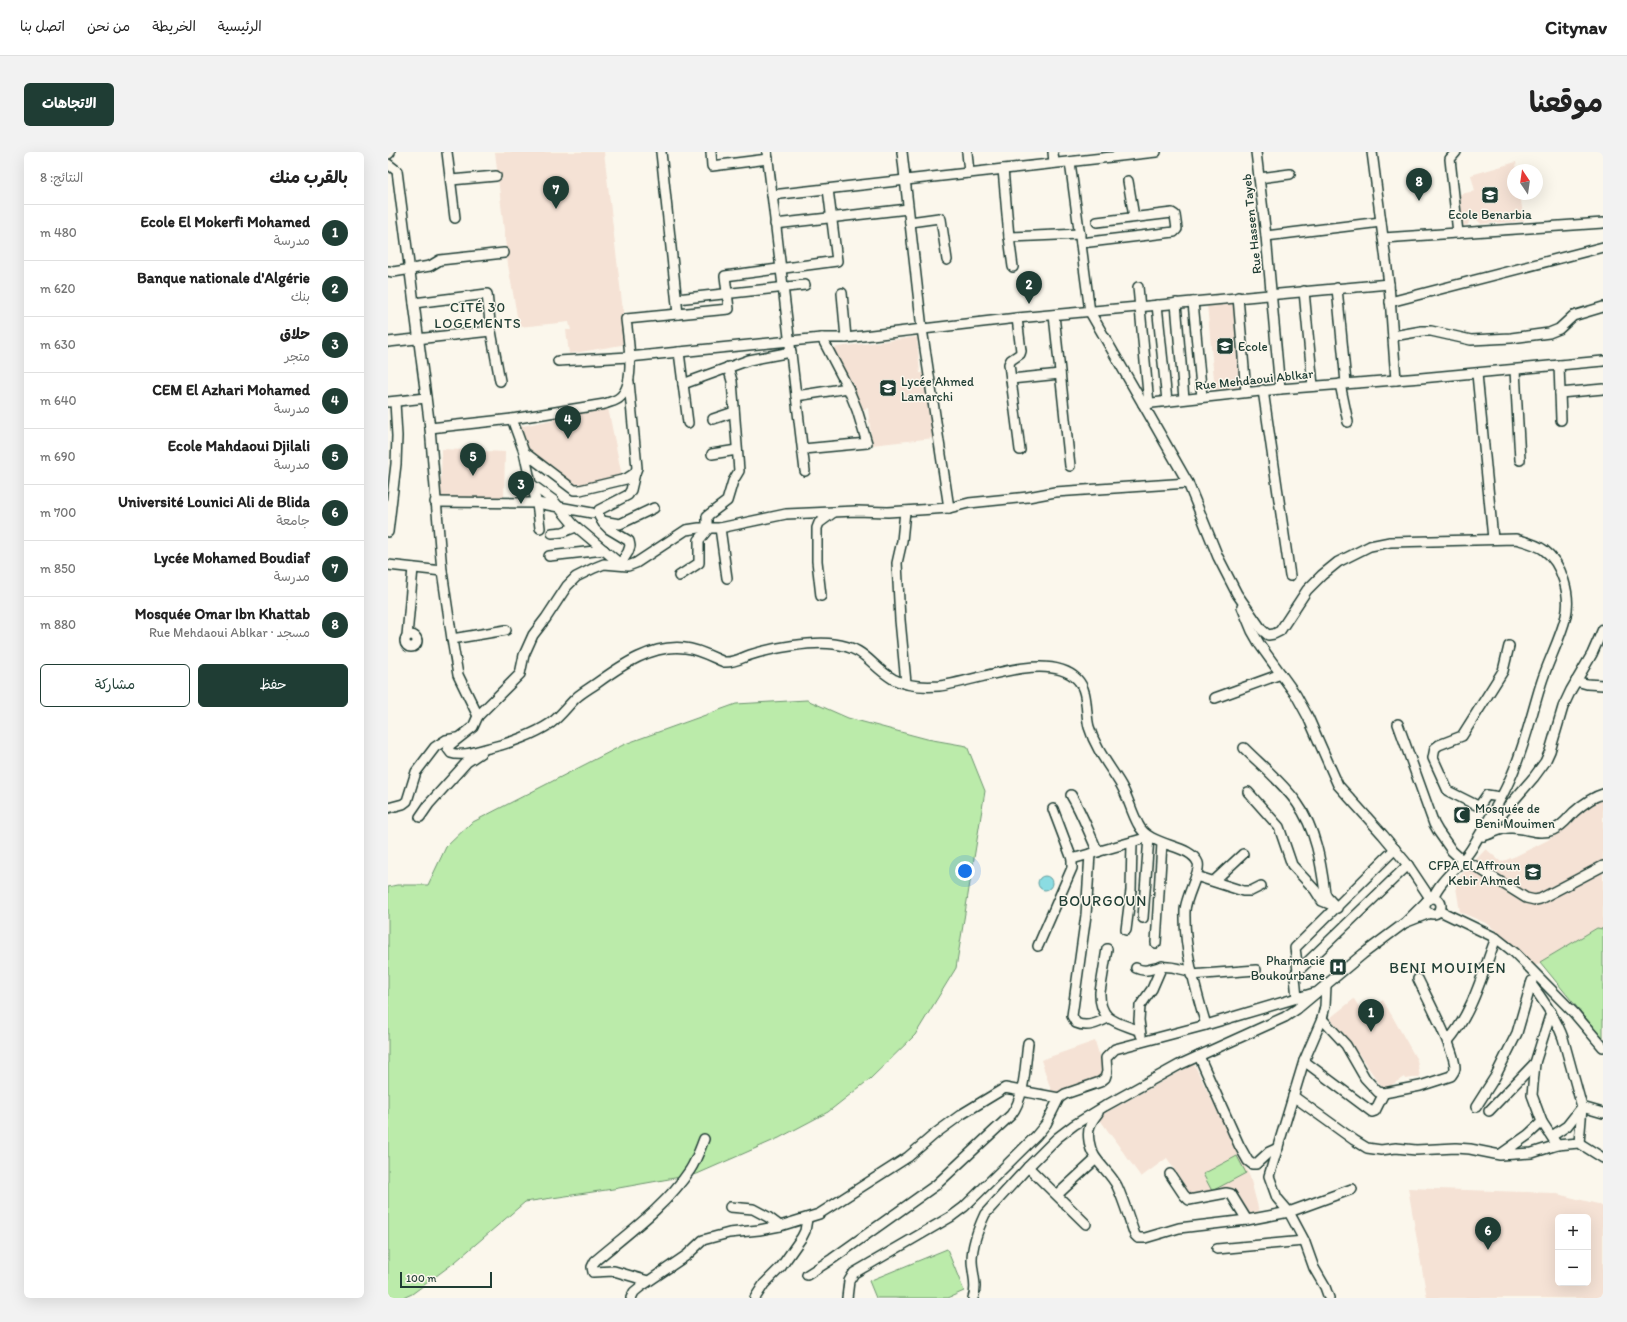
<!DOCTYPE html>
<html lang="ar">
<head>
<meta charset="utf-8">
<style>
  :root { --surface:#fff; --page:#f2f2f2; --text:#222; --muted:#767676; --line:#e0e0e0; --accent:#1f3d34 }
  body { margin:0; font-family:Itim,"Playpen Sans Arabic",sans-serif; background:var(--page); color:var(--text); direction:rtl }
  .controls { position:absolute; right:12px; bottom:12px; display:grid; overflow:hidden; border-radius:6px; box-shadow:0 4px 16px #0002 }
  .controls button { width:36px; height:36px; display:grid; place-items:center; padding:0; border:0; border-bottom:1px solid var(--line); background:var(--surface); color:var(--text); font:20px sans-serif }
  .compass { position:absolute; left:1119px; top:12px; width:36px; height:36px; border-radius:50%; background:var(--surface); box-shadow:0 4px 16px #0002; rotate:347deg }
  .scale { position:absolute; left:12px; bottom:10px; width:92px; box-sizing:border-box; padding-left:4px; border:2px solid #1f3d34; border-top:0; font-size:11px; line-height:14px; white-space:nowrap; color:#1f3d34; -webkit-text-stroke:3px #fbf7ec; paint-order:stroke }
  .you { position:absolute; left:577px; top:719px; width:14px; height:14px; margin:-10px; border:3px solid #fff; border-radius:50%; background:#1a73e8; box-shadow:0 0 0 6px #1a73e833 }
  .badge { display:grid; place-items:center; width:26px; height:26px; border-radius:50%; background:var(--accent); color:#fff; font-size:13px; font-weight:700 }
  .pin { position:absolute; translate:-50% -33px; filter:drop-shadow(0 1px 2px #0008) }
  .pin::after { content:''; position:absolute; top:21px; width:14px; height:12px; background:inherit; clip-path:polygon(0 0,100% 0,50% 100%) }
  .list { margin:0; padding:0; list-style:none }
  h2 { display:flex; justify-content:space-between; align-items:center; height:52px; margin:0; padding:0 16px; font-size:17px }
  h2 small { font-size:13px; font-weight:400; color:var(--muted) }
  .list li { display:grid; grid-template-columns:26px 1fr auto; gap:12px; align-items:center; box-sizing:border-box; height:56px; padding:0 16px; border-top:1px solid var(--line) }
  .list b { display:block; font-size:15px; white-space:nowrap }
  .list p { margin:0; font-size:13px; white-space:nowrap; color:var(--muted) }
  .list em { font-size:13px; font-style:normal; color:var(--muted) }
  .actions { display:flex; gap:8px; padding:12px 16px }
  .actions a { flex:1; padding:9px 0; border:1px solid var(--accent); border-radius:6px; text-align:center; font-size:14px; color:var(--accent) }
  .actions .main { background:var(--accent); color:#fff }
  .map { position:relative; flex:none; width:1215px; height:1146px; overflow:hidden; direction:ltr; border-radius:6px }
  header { display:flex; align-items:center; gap:24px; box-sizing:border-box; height:56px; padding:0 20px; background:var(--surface); border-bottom:1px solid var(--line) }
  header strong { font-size:19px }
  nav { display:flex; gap:22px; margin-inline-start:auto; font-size:14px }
  .intro { display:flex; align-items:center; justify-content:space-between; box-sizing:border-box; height:96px; padding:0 24px }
  h1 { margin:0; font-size:28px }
  .button { padding:10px 18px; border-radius:6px; background:var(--accent); color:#fff; font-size:14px; font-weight:700 }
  main { display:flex; gap:24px; padding:0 24px }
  aside { flex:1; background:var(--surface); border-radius:6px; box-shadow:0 4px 16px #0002 }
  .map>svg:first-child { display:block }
  .built { fill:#f5e2d5; fill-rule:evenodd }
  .green { fill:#bbebaa; stroke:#6d946f }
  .water { fill:#8bdce2; stroke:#609c9c }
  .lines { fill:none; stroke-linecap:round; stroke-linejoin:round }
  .minor-casing { stroke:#1f3d34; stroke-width:12 }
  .major-casing { stroke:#1f3d34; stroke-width:14 }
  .minor { stroke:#fbf7ec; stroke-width:9 }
  .major { stroke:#fbf7ec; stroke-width:11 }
  .labels { text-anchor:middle; stroke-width:3; stroke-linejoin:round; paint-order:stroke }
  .poi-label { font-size:13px; fill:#1f3d34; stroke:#fbf7ec; text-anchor:start }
  .street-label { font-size:13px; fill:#1f3d34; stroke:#fbf7ec }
  .neighbourhood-label { font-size:14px; letter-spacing:1px; fill:#1f3d34; stroke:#fbf7ec }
  .quarter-label { font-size:15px; letter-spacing:1px; fill:#1f3d34; stroke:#fbf7ec }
</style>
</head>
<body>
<header>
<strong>Citynav</strong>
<nav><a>الرئيسية</a><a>الخريطة</a><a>من نحن</a><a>اتصل بنا</a></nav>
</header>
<div class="intro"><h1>موقعنا</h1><a class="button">الاتجاهات</a></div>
<main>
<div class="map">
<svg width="1215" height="1146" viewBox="0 0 1215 1146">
  <rect width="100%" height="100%" fill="#fbf7ec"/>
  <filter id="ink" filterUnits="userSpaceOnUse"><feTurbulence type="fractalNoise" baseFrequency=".025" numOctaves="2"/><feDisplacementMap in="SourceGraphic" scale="8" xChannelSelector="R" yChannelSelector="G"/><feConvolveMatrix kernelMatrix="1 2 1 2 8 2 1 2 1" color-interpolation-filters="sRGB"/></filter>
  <g filter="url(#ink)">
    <g class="built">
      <path d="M 107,0 L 216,0 L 239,192 L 181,202 L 178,178 L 183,178 L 181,170 L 131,175 L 120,113 Z"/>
      <path d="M 1128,10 L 1129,18 L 1125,18 L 1125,42 L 1132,42 L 1136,69 L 1093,72 L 1089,68 L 1081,69 L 1080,73 L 1072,74 L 1068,43 L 1087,39 L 1083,23 Z"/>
      <path d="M 848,150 L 855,235 L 827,238 L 819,152 Z"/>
      <path d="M 529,185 L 532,221 L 535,221 L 546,286 L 484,293 L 480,256 L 473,258 L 442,196 Z"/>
      <path d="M 220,256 L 234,324 L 187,334 L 138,299 L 130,275 Z"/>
      <path d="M 54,297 L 117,300 L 116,349 L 52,348 Z"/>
      <path d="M 1215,644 L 1215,777 L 1209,776 L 1147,814 L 1100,772 L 1072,760 L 1067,729 L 1098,697 L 1113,710 L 1128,704 L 1160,688 L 1187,667 L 1188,662 Z"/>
      <path d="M 966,847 L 976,862 L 995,848 L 1029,908 L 1032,925 L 1017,927 L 1016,925 L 996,938 L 965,894 L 942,866 Z"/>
      <path d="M 707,889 L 716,919 L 714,925 L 668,943 L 664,941 L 653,908 Z"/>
      <path d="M 806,912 L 862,1025 L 871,1059 L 862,1064 L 843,1038 L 804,1045 L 779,1006 L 753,1025 L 710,965 Z"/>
      <path d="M 1020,1036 L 1165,1041 L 1210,1052 L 1215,1055 L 1215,1146 L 1039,1146 ZM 1170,1065 L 1200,1065 L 1200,1131 L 1170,1131 Z"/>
    </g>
    <g class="green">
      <path d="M 419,548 L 460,566 L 539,587 L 579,594 L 597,639 L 568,816 L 527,883 L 482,927 L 440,960 L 391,986 L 309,1022 L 225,1037 L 137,1050 L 67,1110 L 24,1142 L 15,1146 L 0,1146 L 0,735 L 9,733 L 40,733 L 58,695 L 83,671 L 237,592 L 348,552 Z"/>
      <path d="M 1209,776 L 1215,777 L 1215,887 L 1152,810 Z"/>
      <path d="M 849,1004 L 858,1021 L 824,1039 L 815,1022 Z"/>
      <path d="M 559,1097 L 576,1139 L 560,1146 L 488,1146 L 481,1129 Z"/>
    </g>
    <circle class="water" cx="657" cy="731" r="7"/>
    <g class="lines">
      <defs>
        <g id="minor">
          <path d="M 59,0 L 67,66"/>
          <path d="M 273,0 L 290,162"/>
          <path d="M 323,0 L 324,14 L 380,7"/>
          <path d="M 379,0 L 417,319"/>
          <path d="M 514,0 L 534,177 L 561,356"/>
          <path d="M 579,0 L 581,21"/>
          <path d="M 665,0 L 666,11"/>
          <path d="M 868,0 L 878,84 L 892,237"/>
          <path d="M 984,0 L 1001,132 L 1008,228"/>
          <path d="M 1068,0 L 1062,7 L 1070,81"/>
          <path d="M 682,10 L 702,160 L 755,252 L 892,237 L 1033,226 L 1215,209"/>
          <path d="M 0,12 L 9,19 L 42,276 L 54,419 L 64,487 L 70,523 L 90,564"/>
          <path d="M 615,17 L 621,85 L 692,82"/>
          <path d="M 871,26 L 902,22"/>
          <path d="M 63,28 L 108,24"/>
          <path d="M 740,29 L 746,65"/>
          <path d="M 384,43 L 768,0"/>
          <path d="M 522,70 L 551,66 L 553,67 L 559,108"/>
          <path d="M 387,72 L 520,57"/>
          <path d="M 878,84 L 993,70"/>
          <path d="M 621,85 L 625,115"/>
          <path d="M 995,86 L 1215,71"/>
          <path d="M 693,91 L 786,80 L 789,77 L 787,63 L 784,61 L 709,70"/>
          <path d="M 0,119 L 5,120 L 42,114 L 52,108 L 116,101"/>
          <path d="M 750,135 L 761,252"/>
          <path d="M 949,136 L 958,231"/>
          <path d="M 916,139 L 925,234"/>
          <path d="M 454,141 L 458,186"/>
          <path d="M 850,145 L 858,240"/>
          <path d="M 289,147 L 417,133"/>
          <path d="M 805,150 L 814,245"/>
          <path d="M 1002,150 L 1215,95"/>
          <path d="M 26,151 L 99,142 L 103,179 L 112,229"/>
          <path d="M 788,151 L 796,247"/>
          <path d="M 769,153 L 779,249"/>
          <path d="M 666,163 L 682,314"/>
          <path d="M 629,166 L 633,199 L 632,202 L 623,208 L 621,212 L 632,298"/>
          <path d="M 1005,184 L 1034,179 L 1043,179 L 1083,188 L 1123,186 L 1161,181 L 1171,177 L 1185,164 L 1215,155"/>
          <path d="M 0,190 L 103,179"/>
          <path d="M 291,200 L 300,271"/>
          <path d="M 170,209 L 241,205 L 402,189 L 434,186 L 458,186 L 629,166 L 1001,132"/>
          <path d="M 1171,213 L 1173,268"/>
          <path d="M 1127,218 L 1132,308"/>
          <path d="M 1089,222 L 1105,387"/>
          <path d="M 623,227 L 672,222"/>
          <path d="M 295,232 L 361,208 L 403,200"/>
          <path d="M 952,232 L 960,270"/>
          <path d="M 875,238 L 902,424"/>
          <path d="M 1172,241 L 1215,237"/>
          <path d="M 408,244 L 460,236"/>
          <path d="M 0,250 L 38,246"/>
          <path d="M 755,252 L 800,331 L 830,405 L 849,442 L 874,478 L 880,483 L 886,482 L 892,479 L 919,438 L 934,423 L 950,410 L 982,394 L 1002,390 L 1128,387 C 1138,390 1148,392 1156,398 C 1174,411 1183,443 1178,464 C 1172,488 1160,509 1153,532 C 1143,564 1136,597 1122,627 C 1112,651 1097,673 1084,696 C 1074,713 1052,727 1045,746"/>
          <path d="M 124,267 L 136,300 L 143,332 L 165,348 L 185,372 L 230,410 L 235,412"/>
          <path d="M 325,267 L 346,260"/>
          <path d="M 42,276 L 124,267 L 217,252 C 221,250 228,249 231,246 C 249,233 240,187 238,167 L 341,157 L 337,124 L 449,109 L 440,37"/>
          <path d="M 415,297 L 479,291 L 469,258 L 460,236 L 434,186"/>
          <path d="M 136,300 L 186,338 L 192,338 L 238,327 L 247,321 L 249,316 L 241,230"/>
          <path d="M 324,302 L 349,298"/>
          <path d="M 800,331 L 667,340 L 640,345 L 581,351 L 561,356 L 500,360 L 468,359 L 398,362 L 332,376 L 311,376 L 298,378 L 248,411 L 240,414 L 216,412 L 206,416 L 188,425 L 179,434 L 158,466 L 145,483 L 136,503 L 132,522 L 90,564 L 85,575 L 62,593 L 60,597 L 63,601 C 74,605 89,599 101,596 C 120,592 147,582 163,571 C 173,564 180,553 189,545 C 195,540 202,536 209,531 C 234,513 264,492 297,496 C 310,497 324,505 336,510 C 346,511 353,506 362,503 C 384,496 424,489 446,492 C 479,496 481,513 505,527 C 518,534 537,535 551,534 C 587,530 659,498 689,527 C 701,539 697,561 701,575 C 708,598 721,613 733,633 C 740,645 743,659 750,672 C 761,696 802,691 810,711 C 813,719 797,746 797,759 C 796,798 807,835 818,873"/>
          <path d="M 143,332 L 149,351 L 152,376"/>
          <path d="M 47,350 L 149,351 L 204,361"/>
          <path d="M 211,358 L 240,343 L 243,338 L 247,321"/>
          <path d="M 517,359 L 514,389 L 509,411 L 512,468 L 518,531"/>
          <path d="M 211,364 L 215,371 L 221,377 L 241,389 L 242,394 L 240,400 L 233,411"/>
          <path d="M 214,369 L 232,372 L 266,356"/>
          <path d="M 319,376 L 319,364 L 339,349 L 345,329 L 351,319 L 344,229 L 340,215"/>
          <path d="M 332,376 L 339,426"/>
          <path d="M 0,380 L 8,312 L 9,284 L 7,250"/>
          <path d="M 164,381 L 175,380 L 188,375"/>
          <path d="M 161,404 L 216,398"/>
          <path d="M 0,413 L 54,419"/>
          <path d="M 291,424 L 311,411 L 311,388 L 321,376"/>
          <path d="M 433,444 L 429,409 L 429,376 L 431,371 L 446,360"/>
          <path d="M 854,455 L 864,479 L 872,493 L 908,543 L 920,565 L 950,633 L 995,683 L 1020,713 L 1042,746"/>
          <circle cx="23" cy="489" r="6"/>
          <path d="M 19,484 L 25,416"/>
          <path d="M 64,487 L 118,478"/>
          <path d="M 1188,529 L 1199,532 L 1215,533"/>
          <path d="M 827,546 L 893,522"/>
          <path d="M 1010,572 L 1046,672 L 1050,679 L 1064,699 L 1075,709 L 1087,714 L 1138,746 L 1147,748 L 1152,747 L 1215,714"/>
          <path d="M 856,596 C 874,614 895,631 909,651 C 928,677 933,711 937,741 L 939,745 L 949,756"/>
          <path d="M 860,640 L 891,675 L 904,713 L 927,738 L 934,749 L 944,753"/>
          <path d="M 683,643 C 694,661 701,681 710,700"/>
          <path d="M 1112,645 L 1099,643 L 1092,653 L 1088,653 L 1060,639 L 1045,606 L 1047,596 L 1051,593 L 1074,584 L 1115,519 L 1121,494"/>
          <path d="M 0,656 L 15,652 L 19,649 L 28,620 L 47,595 L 58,588 L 69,586"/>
          <path d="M 32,665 L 41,652 L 79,610 L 94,600"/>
          <path d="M 1095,684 L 1146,625 L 1157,610 L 1162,599 L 1175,555 L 1183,538 L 1204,502 L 1215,477"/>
          <path d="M 1095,684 C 1104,682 1112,676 1122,676 C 1137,675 1150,684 1165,678 C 1175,674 1179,667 1186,660 C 1195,652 1204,645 1215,642"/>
          <path d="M 702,702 L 698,763 L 684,864 L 688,871 C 699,876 710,871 720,866"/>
          <path d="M 684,707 L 761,685 L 755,766"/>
          <path d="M 808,724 L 855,739 L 863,739 L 873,734"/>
          <path d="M 826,729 L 855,702"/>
          <circle cx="1045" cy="754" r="8"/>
          <path d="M 1052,759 L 1108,786 L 1127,801 L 1186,861 L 1215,895"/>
          <path d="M 1019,770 L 1042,761"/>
          <path d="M 738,778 L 743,738 L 744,690"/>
          <path d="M 768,791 L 774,691"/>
          <path d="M 650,794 L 684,716 L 684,707 L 665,657"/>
          <path d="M 719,797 L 712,840 C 711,870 730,870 752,879"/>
          <path d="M 748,816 C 758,821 764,816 773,815 C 782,813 794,818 803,819"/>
          <path d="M 910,819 L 907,796 L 1007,697"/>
          <path d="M 803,823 L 868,818"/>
          <path d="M 938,834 L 937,854 L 934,867 L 916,909 L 881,1024 L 889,1046 L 901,1060 L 916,1088 L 926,1116 L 937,1135 L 941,1146"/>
          <path d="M 909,846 L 907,825 L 908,821 L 1020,713"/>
          <path d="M 1163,860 L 1147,911 L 1144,943 L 1154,970 L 1169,993"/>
          <path d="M 934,867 L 958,893 L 977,926 L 990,940 L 996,941 L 1032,934 L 1063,924 C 1065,921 1067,919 1067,916 C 1067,898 1039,846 1030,827"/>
          <path d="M 753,883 L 751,868 L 752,854 L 764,837 L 774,814"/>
          <path d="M 1060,889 C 1085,860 1094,822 1108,786"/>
          <path d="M 811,904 L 851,993 L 860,1009 L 864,1012 L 868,1012 L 881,1000 L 890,996"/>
          <path d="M 916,909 L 984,960 L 987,959 L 996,941"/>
          <path d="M 905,944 L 966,988 L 979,996 L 993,998 L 1008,996 L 1028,998 L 1068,996 L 1082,997 L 1112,1003 L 1144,1001 L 1169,993 L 1191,991 L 1194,955 L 1175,886 C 1168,866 1156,849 1143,832"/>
          <path d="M 1088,955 L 1107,925 L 1129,881 L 1144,829"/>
          <path d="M 1101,959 L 1147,911"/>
          <path d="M 710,961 C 702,971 699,977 701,989 C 703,1008 721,1018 729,1034 C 736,1049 741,1067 747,1083 L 750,1086 L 757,1086 L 791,1076 L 859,1068 L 901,1060 L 964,1037"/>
          <path d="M 1164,984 L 1179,974 L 1194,955 L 1215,961"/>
          <path d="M 1191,991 L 1215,1006"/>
          <path d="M 1113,1002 L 1140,983 L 1154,970"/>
          <path d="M 640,1015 L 698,1072"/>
          <path d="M 782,1022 L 796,1043 L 801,1048 L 838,1041 L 843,1042 L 859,1068"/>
          <path d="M 669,1043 L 708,1007"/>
          <path d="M 342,1055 L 365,1057 L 380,1065 L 392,1074"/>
          <path d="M 829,1097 L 916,1089"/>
          <path d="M 419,1123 L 444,1107 L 548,1033 L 623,963 C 637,945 637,914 640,891"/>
          <path d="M 260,1129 L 226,1119 L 205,1120 L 204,1115 L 207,1109 C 240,1081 278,1054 302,1018 C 308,1009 312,997 316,987"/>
          <path d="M 243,1146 L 246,1140 L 252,1135 L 299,1103 L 315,1088 L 341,1081 L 371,1078 L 392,1074 L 431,1062 L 520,1005 L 548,981 L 574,962 L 617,936 L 671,946"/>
          <path d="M 367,1146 L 376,1132 L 393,1115 L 414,1085 L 417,1079 L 419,1067"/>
          <path d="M 459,1146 L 461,1129 L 466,1121 L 564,1064 L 576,1055 L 648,984 L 658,972 L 671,946 L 677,942 L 712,930 L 717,926 L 719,920 L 718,906 L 727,897 L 818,873 L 926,841"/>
          <path d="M 585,1146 C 590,1134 584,1121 584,1108 C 584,1092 590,1077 597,1062 L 640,1015 L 669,986 L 686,973 L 717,954 L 791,913 L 897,865 L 909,857 L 975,802 L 1018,770 L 1038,750"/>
        </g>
        <path id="major" d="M 0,1 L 1,0"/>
      </defs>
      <use href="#minor" class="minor-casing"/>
      <use href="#major" class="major-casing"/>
      <use href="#minor" class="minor"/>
      <use href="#major" class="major"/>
    </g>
  </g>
  <defs>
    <symbol id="school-square" viewBox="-11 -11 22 22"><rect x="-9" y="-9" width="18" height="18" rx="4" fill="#1f3d34" stroke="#fbf7ec"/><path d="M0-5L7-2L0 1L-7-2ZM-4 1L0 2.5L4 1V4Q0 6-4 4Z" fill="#fff"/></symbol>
    <symbol id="mosque-square" viewBox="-11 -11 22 22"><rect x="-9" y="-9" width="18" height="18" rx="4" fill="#1f3d34" stroke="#fbf7ec"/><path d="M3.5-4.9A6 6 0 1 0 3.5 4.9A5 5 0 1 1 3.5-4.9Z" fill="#fff"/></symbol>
    <symbol id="university-square" viewBox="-11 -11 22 22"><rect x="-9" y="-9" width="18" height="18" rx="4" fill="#1f3d34" stroke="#fbf7ec"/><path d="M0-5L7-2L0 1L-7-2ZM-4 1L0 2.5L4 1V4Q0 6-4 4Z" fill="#fff"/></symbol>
    <symbol id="hospital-square" viewBox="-11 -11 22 22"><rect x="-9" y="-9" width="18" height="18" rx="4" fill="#1f3d34" stroke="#fbf7ec"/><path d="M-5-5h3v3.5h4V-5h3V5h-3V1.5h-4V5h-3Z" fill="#fff"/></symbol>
  </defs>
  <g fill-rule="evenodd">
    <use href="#school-square" x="1092" y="33" width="20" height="20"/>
    <use href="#school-square" x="827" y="184" width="20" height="20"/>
    <use href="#school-square" x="490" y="226" width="20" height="20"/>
    <use href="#mosque-square" x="1064" y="653" width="20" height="20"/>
    <use href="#university-square" x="1135" y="710" width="20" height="20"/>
    <use href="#hospital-square" x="940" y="805" width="20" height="20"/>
  </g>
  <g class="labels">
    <g class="poi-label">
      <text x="1102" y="67" text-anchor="middle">Ecole Benarbia</text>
      <text x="850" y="199">Ecole</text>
      <text x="513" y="234">Lycée Ahmed<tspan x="513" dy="15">Lamarchi</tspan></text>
      <text x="1087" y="661">Mosquée de<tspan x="1087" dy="15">Beni Mouimen</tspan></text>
      <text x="1132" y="718" text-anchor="end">CFPA El Affroun<tspan x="1132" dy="15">Kebir Ahmed</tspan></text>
      <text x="937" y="813" text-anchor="end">Pharmacie<tspan x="937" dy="15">Boukourbane</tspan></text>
    </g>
    <g class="street-label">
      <text transform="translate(863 72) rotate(-96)" y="5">Rue Hassen Tayeb</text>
      <text transform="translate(866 227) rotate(-6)" y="5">Rue Mehdaoui Ablkar</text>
    </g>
    <g class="neighbourhood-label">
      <text x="90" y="160">CITÉ 30<tspan x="90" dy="16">LOGEMENTS</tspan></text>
    </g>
    <g class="quarter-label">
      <text x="715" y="754">BOURGOUN</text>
      <text x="1060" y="821">BENI MOUIMEN</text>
    </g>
  </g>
</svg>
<div class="controls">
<button>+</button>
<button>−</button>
</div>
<svg class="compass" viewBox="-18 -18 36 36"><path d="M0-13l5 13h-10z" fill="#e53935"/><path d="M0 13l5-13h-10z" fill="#767676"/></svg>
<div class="scale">100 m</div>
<div class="you"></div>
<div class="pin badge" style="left:983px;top:880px">1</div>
<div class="pin badge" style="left:641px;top:152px">2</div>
<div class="pin badge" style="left:133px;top:352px">3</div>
<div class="pin badge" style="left:180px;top:287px">4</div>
<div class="pin badge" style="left:85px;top:324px">5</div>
<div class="pin badge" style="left:1100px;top:1098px">6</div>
<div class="pin badge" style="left:168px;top:57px">7</div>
<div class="pin badge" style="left:1031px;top:49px">8</div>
</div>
<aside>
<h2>بالقرب منك<small>النتائج: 8</small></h2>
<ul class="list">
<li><span class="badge">1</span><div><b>Ecole El Mokerfi Mohamed</b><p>مدرسة</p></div><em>480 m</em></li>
<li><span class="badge">2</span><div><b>Banque nationale d'Algérie</b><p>بنك</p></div><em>620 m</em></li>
<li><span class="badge">3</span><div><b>حلاق</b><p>متجر</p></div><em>630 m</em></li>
<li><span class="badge">4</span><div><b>CEM El Azhari Mohamed</b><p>مدرسة</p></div><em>640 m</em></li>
<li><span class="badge">5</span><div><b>Ecole Mahdaoui Djilali</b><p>مدرسة</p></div><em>690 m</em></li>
<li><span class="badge">6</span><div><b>Université Lounici Ali de Blida</b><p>جامعة</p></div><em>700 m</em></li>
<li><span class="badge">7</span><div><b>Lycée Mohamed Boudiaf</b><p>مدرسة</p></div><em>850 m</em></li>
<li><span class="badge">8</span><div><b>Mosquée Omar Ibn Khattab</b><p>مسجد · Rue Mehdaoui Ablkar</p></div><em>880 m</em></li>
</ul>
<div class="actions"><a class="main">حفظ</a><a>مشاركة</a></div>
</aside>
</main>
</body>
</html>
